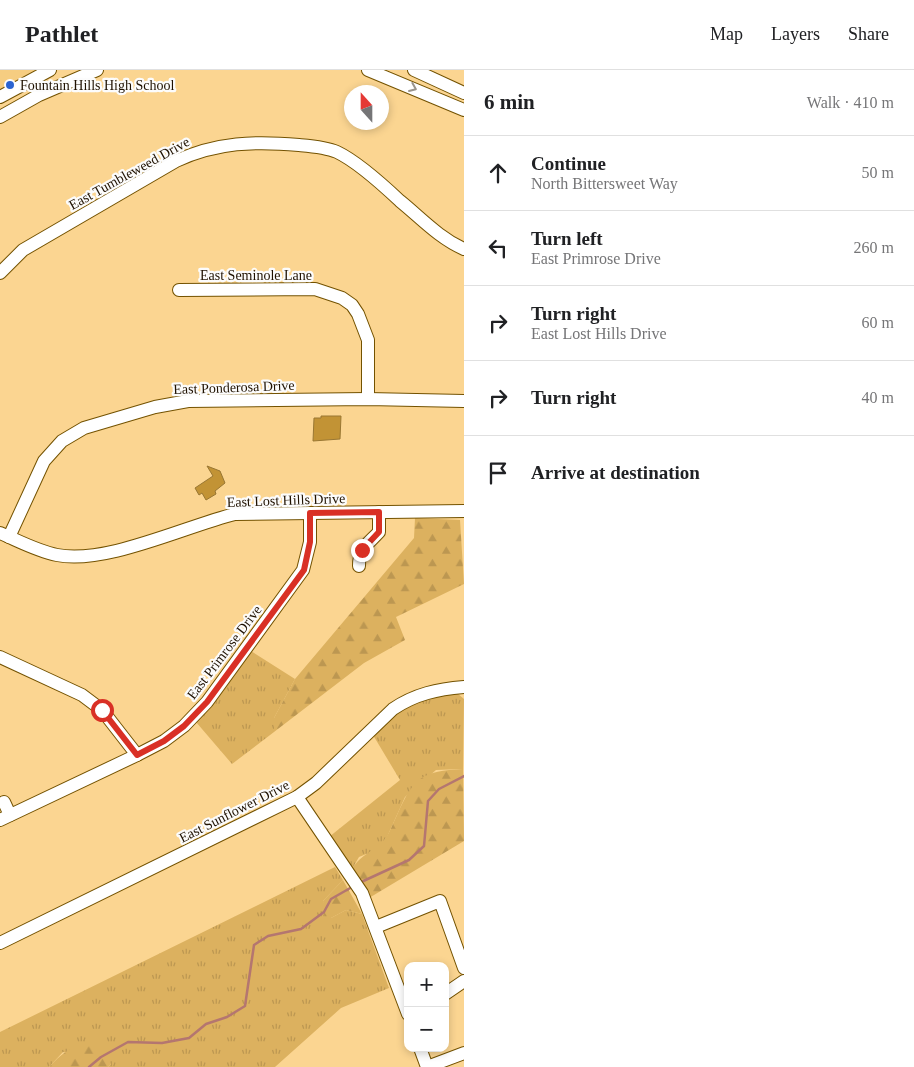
<!DOCTYPE html>
<html lang="en">
<head>
<meta charset="utf-8">
<style>
  :root { --surface:#fff; --page:#f6f6f6; --text:#202124; --muted:#757577; --line:#e0e0e0 }
  body { margin:0; font-family:Georgia,serif; background:var(--page); color:var(--text) }
  .controls { position:absolute; right:15px; bottom:15px; display:grid; overflow:hidden; border-radius:10px; box-shadow:0 2px 8px #0003 }
  .controls button { width:45px; height:45px; display:grid; place-items:center; padding:0; border:0; border-bottom:1px solid var(--line); background:var(--surface); color:var(--text); font:25px sans-serif }
  .compass { position:absolute; left:344px; top:15px; width:45px; height:45px; border-radius:50%; background:var(--surface); box-shadow:0 2px 8px #0003; rotate:339deg }
  .stop { position:absolute; width:15px; height:15px; margin:-11px; border:4px solid #d93025; border-radius:50%; background:#fff }
  .stop.end { background:#d93025; border-color:#fff; box-shadow:0 1px 5px #0008 }
  .list { margin:0; padding:0; list-style:none }
  h2 { display:flex; justify-content:space-between; align-items:center; height:65px; margin:0; padding:0 20px; font-size:21px }
  h2 small { font-size:16px; font-weight:400; color:var(--muted) }
  .list li { display:grid; grid-template-columns:32px 1fr auto; gap:15px; align-items:center; box-sizing:border-box; height:75px; padding:0 20px; border-top:1px solid var(--line) }
  .list b { display:block; font-size:19px; white-space:nowrap }
  .list p { margin:0; font-size:16px; white-space:nowrap; color:var(--muted) }
  .list em { font-size:16px; font-style:normal; color:var(--muted) }
  .icon { flex:none; width:28px; height:28px; fill:none; stroke:currentColor; stroke-width:2; stroke-linecap:round; stroke-linejoin:round }
  .map { position:relative; flex:none; width:464px; height:997px; overflow:hidden }
  header { display:flex; align-items:center; gap:30px; box-sizing:border-box; height:70px; padding:0 25px; background:var(--surface); border-bottom:1px solid var(--line) }
  header strong { font-size:24px }
  nav { display:flex; gap:28px; margin-inline-start:auto; font-size:18px }
  main { display:flex }
  aside { flex:1; background:var(--surface) }
  .map>svg:first-child { display:block }
  .built { fill:#f6cd81 }
  .grass { fill:url(#grass-tufts) }
  .forest { fill:url(#forest-firs) }
  .lines { fill:none; stroke-linecap:round; stroke-linejoin:round }
  .stream { stroke:#b47670; stroke-width:2.5 }
  .building { fill:#c29335; stroke:#973 }
  .minor-casing { stroke:#735200; stroke-width:14 }
  .minor { stroke:#fff; stroke-width:12 }
  .oneway { stroke:#9a948c }
  .route { stroke:#d93025; stroke-width:6 }
  .poi-dot { fill:#2a63d1; stroke:#fcfcfc; stroke-width:2 }
  .labels { text-anchor:middle; stroke-width:4.5; stroke-linejoin:round; paint-order:stroke }
  .poi-label { font-size:14px; fill:#1f1100; stroke:#fcfcfc; text-anchor:start }
  .street-label { font-size:14px; fill:#1f1100; stroke:#fcfcfc }
</style>
</head>
<body>
<header>
<strong>Pathlet</strong>
<nav><a>Map</a><a>Layers</a><a>Share</a></nav>
</header>
<main>
<div class="map">
<svg width="464" height="997" viewBox="0 0 464 997">
  <defs>
    <pattern id="grass-tufts" width="24" height="20" patternUnits="userSpaceOnUse" patternTransform="scale(1.25)"><rect width="24" height="20" fill="#dcb15f"/><path d="M3 7l-1-3M5 7V3M7 7l1-3M15 17l-1-3M17 17v-4M19 17l1-3" fill="none" stroke="#bc9751"/></pattern>
    <pattern id="forest-firs" width="22" height="20" patternUnits="userSpaceOnUse" patternTransform="scale(1.25)"><rect width="22" height="20" fill="#dcb15f"/><path d="M5 1l3.5 6h-7zM16 11l3.5 6h-7z" fill="#bc9751"/></pattern>
  </defs>
  <rect width="100%" height="100%" fill="#fbd591"/>
  <path class="built" d="M 0,0 L 50,0 L 0,27 Z"/>
  <g class="grass">
    <path d="M 251,581 L 295,609 L 274,648 L 274,662 L 232,694 L 196,652 Z"/>
    <path d="M 457,623 L 464,629 L 463,699 L 436,700 L 405,727 L 387,767 L 376,780 L 359,787 L 352,799 L 329,767 L 400,710 L 373,665 L 400,640 L 413,632 Z"/>
    <path d="M 335,797 L 343,810 L 323,831 L 331,848 L 346,840 L 362,844 L 389,918 L 341,938 L 275,997 L 108,997 L 111,994 L 63,982 L 49,997 L 0,997 L 0,962 Z"/>
  </g>
  <g class="forest">
    <path d="M 415,448 L 460,450 L 464,514 L 396,547 L 405,570 L 364,593 L 274,662 L 274,648 L 295,609 L 414,468 Z"/>
    <path d="M 463,699 L 464,771 L 369,828 L 352,799 C 361,784 374,782 385,769 C 390,762 393,753 397,745 C 414,707 422,701 463,699 Z"/>
    <path d="M 343,810 L 362,844 L 346,840 L 331,848 L 325,848 L 323,831 Z"/>
    <path d="M 98,974 L 111,994 L 108,997 L 49,997 C 66,979 73,976 98,974 Z"/>
  </g>
  <g class="lines">
    <g class="stream">
      <path d="M 359,813 L 409,790 L 424,776 L 428,731 L 439,719 L 464,706"/>
      <path d="M 89,997 L 101,987 L 128,972 L 162,973 L 189,968 L 206,954 L 227,947 L 245,936 L 254,875 L 268,866 L 301,859 L 324,842 L 331,829 L 352,817"/>
    </g>
  </g>
  <g class="building">
    <path d="M 321,346 L 341,346 L 340,369 L 313,371 L 314,348 L 321,348 Z"/>
    <path d="M 207,396 L 220,401 L 225,413 L 215,421 L 216,424 L 206,430 L 202,423 L 199,425 L 195,418 L 213,406 Z"/>
  </g>
  <g class="lines">
    <defs>
      <g id="minor">
        <path d="M 368,0 L 464,40"/>
        <path d="M 414,0 L 464,23"/>
        <path d="M 0,27 L 50,0"/>
        <path d="M 0,47 L 39,25 L 97,0"/>
        <path d="M 0,203 L 23,180 L 176,91 C 217,72 255,71 299,75 C 311,76 326,77 337,82 C 358,92 383,115 400,131 C 421,148 439,168 464,179"/>
        <path d="M 179,220 L 315,219 L 342,228 L 352,235 L 358,244 L 368,270 L 368,329"/>
        <path d="M 0,463 C 19,471 37,481 57,485 C 105,495 186,456 235,444 L 464,441"/>
        <path d="M 9,467 L 44,391 L 62,371 L 84,358 L 155,337 L 188,331 L 368,329 L 464,331"/>
        <path d="M 359,496 C 359,478 367,475 379,462 L 379,442"/>
        <path d="M 0,587 L 82,625 L 102,640 L 137,685"/>
        <path d="M 297,727 L 362,823 L 408,944"/>
        <path d="M 4,732 L 10,745"/>
        <path d="M 0,750 L 137,685 L 164,671 L 184,656 L 207,632 L 303,500 L 310,472 L 310,443"/>
        <path d="M 376,857 L 440,831 L 464,898"/>
        <path d="M 0,873 L 297,727 L 316,713 L 393,639 C 415,624 438,619 464,617"/>
        <path d="M 445,924 L 464,911"/>
        <path d="M 420,978 L 427,997"/>
        <path d="M 427,997 L 464,983"/>
      </g>
    </defs>
    <use href="#minor" class="minor-casing"/>
    <use href="#minor" class="minor"/>
  </g>
  <defs><path id="oneway-chevron" d="M-2-3.5L2.5 0L-2 3.5" fill="none" stroke-width="1.6" stroke-linecap="round" stroke-linejoin="round" transform="scale(1.25)"/></defs>
  <use class="oneway" href="#oneway-chevron" transform="translate(413 18) rotate(23)"/>
  <g class="lines">
    <path class="route" d="M 102,640 L 137,685 L 164,671 L 184,656 L 207,632 L 304,500 L 310,472 L 310,443 L 379,442 L 379,462 L 362,480"/>
  </g>
  <circle class="poi-dot" cx="10" cy="15" r="5"/>
  <g class="labels">
    <g class="poi-label">
      <text x="20" y="20">Fountain Hills High School</text>
    </g>
    <g class="street-label">
      <text transform="translate(129 103) rotate(-29)" y="5">East Tumbleweed Drive</text>
      <text x="256" y="210">East Seminole Lane</text>
      <text transform="translate(234 317) rotate(-2)" y="5">East Ponderosa Drive</text>
      <text transform="translate(286 430) rotate(-2)" y="5">East Lost Hills Drive</text>
      <text transform="translate(224 582) rotate(-53)" y="5">East Primrose Drive</text>
      <text transform="translate(234 741) rotate(-27)" y="5">East Sunflower Drive</text>
    </g>
  </g>
</svg>
<div class="controls">
<button>+</button>
<button>−</button>
</div>
<svg class="compass" viewBox="-18 -18 36 36"><path d="M0-13l5 13h-10z" fill="#e53935"/><path d="M0 13l5-13h-10z" fill="#757577"/></svg>
<div class="stop" style="left:102px;top:640px"></div>
<div class="stop end" style="left:362px;top:480px"></div>
</div>
<aside>
<h2>6 min<small>Walk · 410 m</small></h2>
<ul class="list">
<li><svg class="icon" aria-label="ahead" viewBox="0 0 24 24"><path d="M12 20V5M6 11l6-6 6 6"/></svg><div><b>Continue</b><p>North Bittersweet Way</p></div><em>50 m</em></li>
<li><svg class="icon" aria-label="left" viewBox="0 0 24 24"><path d="M17 20v-9H6M10 6l-5 5 5 5"/></svg><div><b>Turn left</b><p>East Primrose Drive</p></div><em>260 m</em></li>
<li><svg class="icon" aria-label="right" viewBox="0 0 24 24"><path d="M7 20v-9h11M14 6l5 5-5 5"/></svg><div><b>Turn right</b><p>East Lost Hills Drive</p></div><em>60 m</em></li>
<li><svg class="icon" aria-label="right" viewBox="0 0 24 24"><path d="M7 20v-9h11M14 6l5 5-5 5"/></svg><div><b>Turn right</b></div><em>40 m</em></li>
<li><svg class="icon" aria-label="arrive" viewBox="0 0 24 24"><path d="M6 21V4h12l-3 4 3 4H6"/></svg><div><b>Arrive at destination</b></div></li>
</ul>
</aside>
</main>
</body>
</html>
